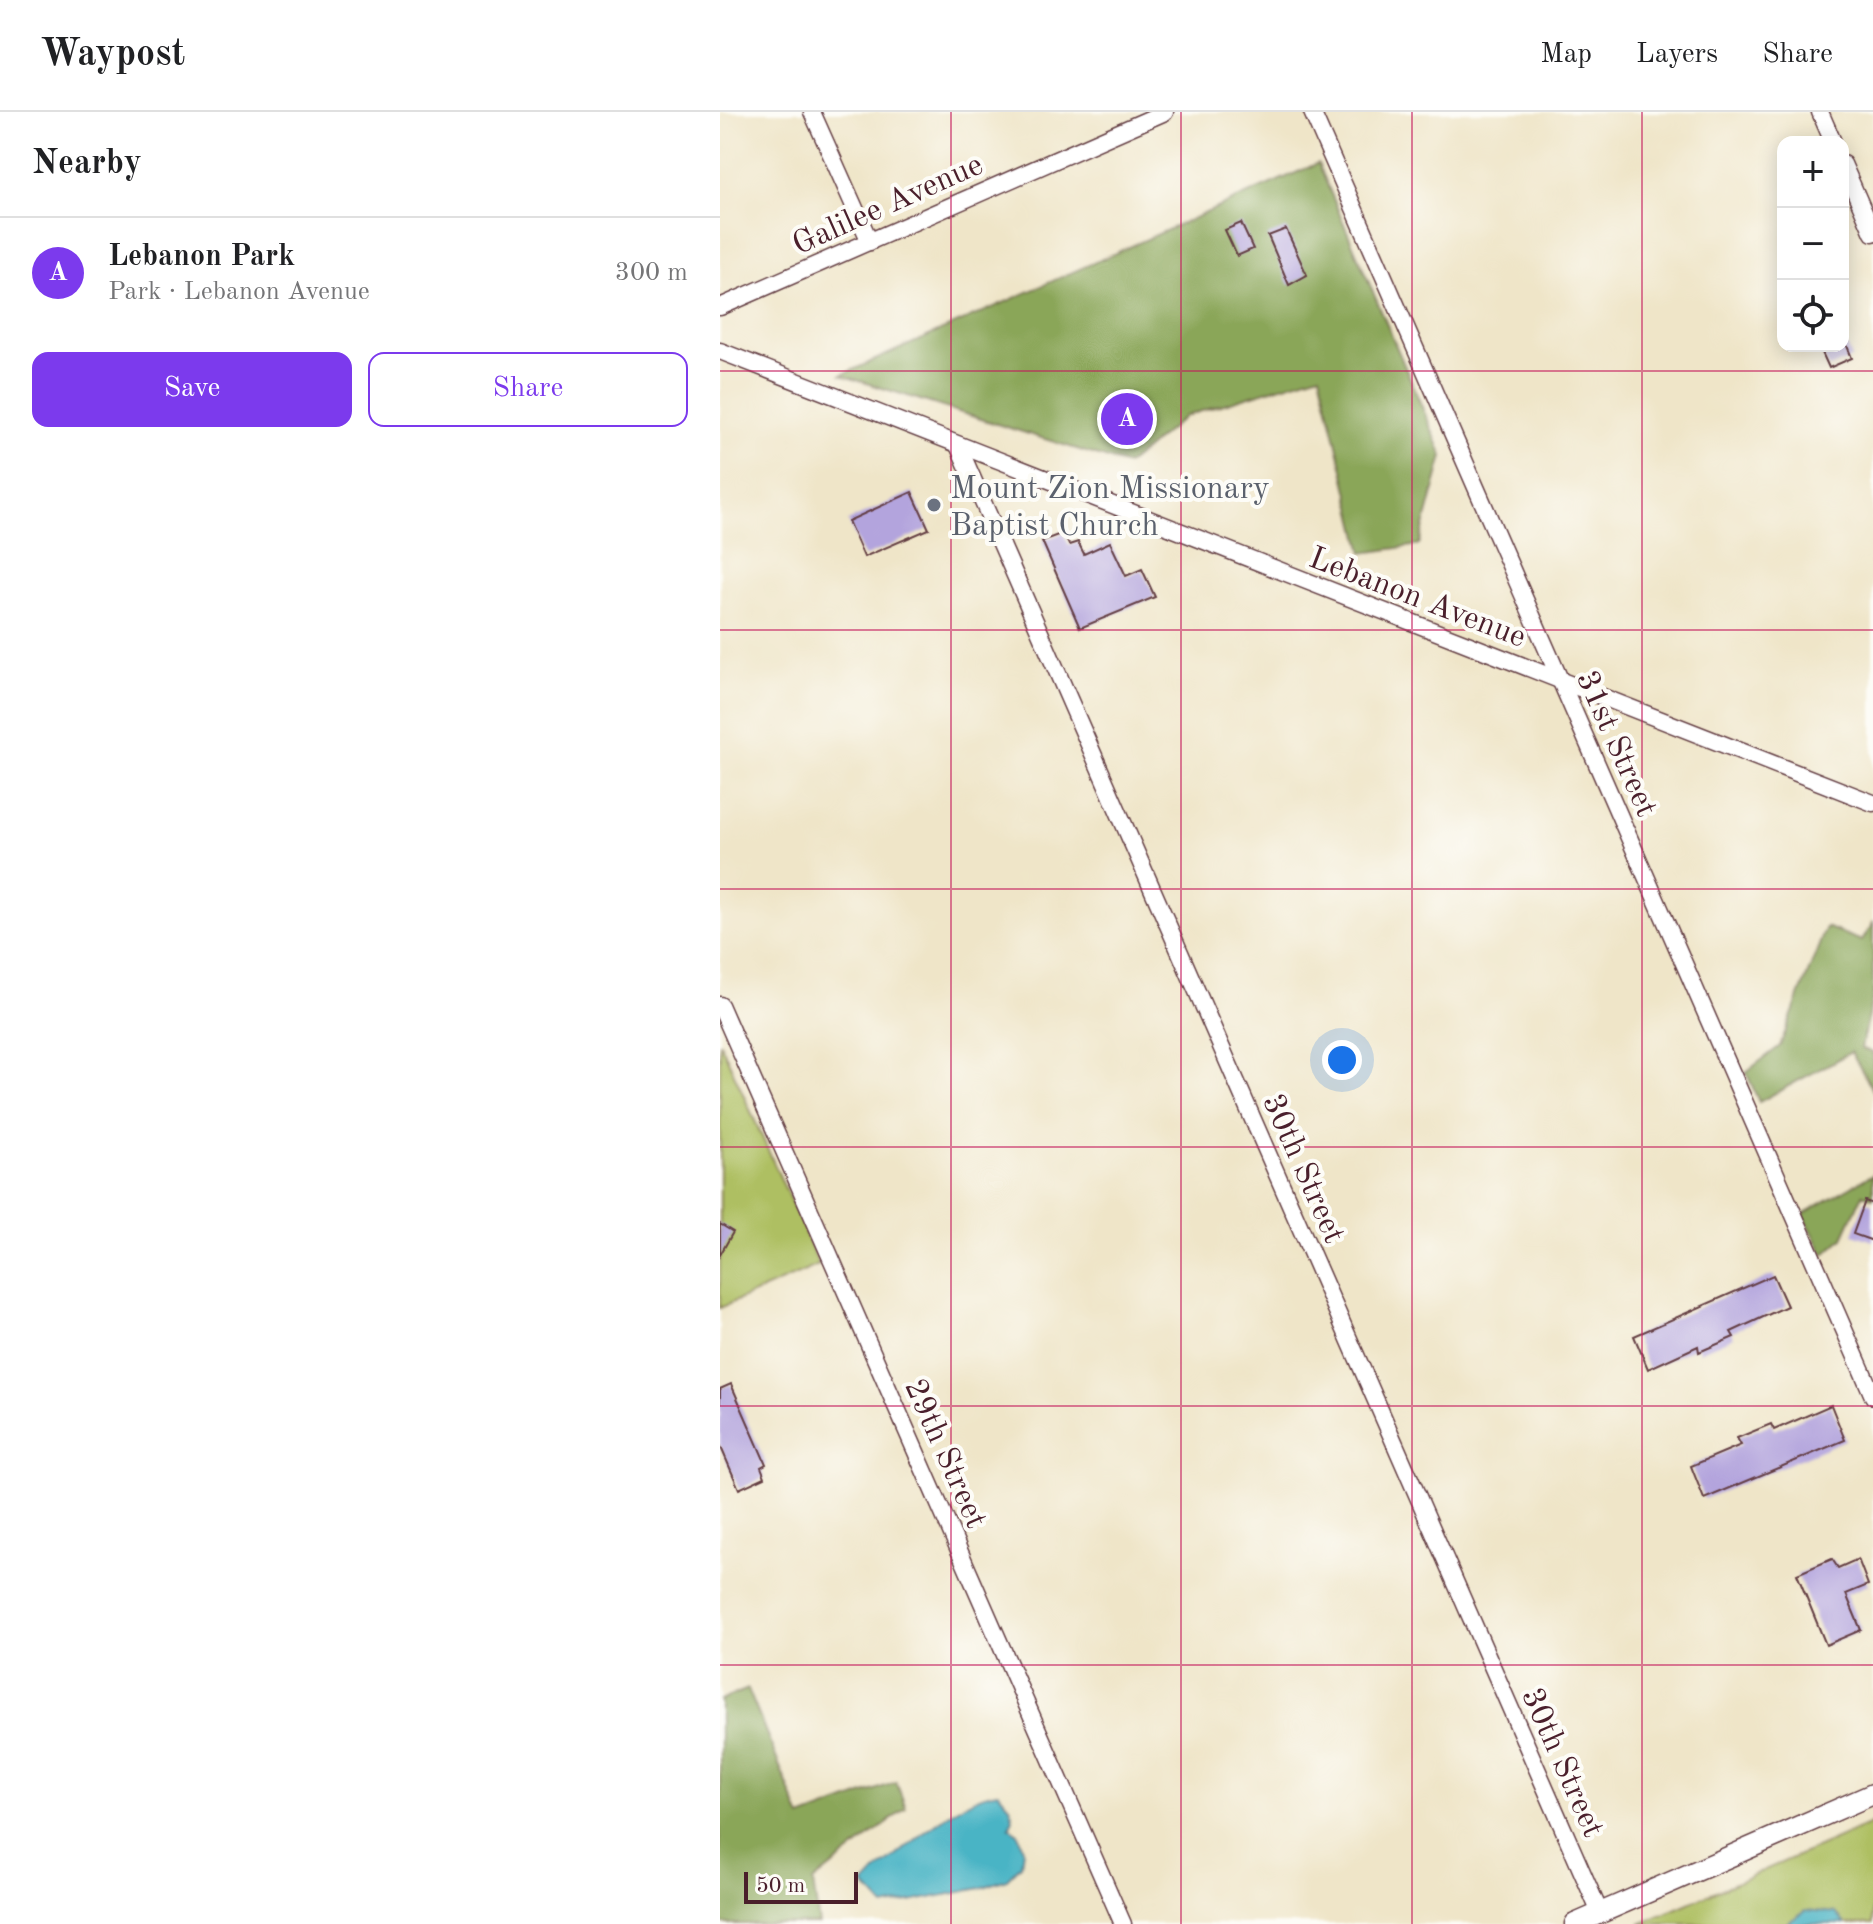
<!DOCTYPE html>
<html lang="en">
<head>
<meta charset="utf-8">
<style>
  :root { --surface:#fff; --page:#f6f6f6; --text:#202124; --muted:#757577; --line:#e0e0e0; --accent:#7c3aed }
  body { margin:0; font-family:"Old Standard TT",serif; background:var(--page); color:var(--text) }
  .controls { position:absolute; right:24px; top:24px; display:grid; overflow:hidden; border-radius:16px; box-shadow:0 4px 20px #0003 }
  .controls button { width:72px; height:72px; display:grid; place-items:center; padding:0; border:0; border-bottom:2px solid var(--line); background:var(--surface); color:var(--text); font:40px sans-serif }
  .scale { position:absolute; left:24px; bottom:20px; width:114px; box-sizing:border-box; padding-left:8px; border:4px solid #4a1f2b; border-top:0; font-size:22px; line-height:28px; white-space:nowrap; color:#4a1f2b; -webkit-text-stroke:6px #fdfcf7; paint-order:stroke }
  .you { position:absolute; left:622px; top:948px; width:28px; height:28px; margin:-20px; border:6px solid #fff; border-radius:50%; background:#1a73e8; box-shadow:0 0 0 12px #1a73e833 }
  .badge { display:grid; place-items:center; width:52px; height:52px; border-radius:50%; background:var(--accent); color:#fff; font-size:26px; font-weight:700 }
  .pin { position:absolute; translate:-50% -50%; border:4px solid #fff; box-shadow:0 2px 8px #0006 }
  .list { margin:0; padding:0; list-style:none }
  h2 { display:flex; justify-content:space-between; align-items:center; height:104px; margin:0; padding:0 32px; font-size:34px }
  h2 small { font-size:26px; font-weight:400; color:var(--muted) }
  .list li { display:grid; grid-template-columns:52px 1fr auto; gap:24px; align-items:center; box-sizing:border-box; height:112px; padding:0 32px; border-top:2px solid var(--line) }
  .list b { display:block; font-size:30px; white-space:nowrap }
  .list p { margin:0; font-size:26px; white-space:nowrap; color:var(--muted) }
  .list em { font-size:26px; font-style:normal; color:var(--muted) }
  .actions { display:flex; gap:16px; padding:24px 32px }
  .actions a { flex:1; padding:18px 0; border:2px solid var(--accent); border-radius:16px; text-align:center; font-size:28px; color:var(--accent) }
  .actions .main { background:var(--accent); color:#fff }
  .icon { flex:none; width:44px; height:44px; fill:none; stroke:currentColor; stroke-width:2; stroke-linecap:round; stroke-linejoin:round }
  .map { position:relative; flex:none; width:1153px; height:1812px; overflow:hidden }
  header { display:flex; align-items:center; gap:48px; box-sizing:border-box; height:112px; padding:0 40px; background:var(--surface); border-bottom:2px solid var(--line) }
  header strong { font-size:38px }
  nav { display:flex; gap:44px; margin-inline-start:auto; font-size:28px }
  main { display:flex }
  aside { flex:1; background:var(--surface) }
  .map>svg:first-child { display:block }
  .green { fill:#aebf62; stroke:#7c6f46; stroke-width:2 }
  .forest { fill:#8aa658; stroke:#6a6242; stroke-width:2 }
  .water { fill:#48b4c5; stroke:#496a78; stroke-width:2 }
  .building { fill:#b3a4dd }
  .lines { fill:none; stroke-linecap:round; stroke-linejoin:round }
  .minor-casing { stroke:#633d43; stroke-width:19 }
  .major-casing { stroke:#633d43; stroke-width:23 }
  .minor { stroke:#fff; stroke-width:16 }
  .major { stroke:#fff; stroke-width:20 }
  .grid { fill:none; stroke:#c2185b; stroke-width:2; stroke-opacity:0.55 }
  .worship-dot { fill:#6b7280; stroke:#fdfcf7; stroke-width:3 }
  .labels { text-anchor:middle; stroke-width:8; stroke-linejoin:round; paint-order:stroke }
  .street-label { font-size:32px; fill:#4a1f2b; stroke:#fdfcf7 }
  .worship-label { font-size:32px; fill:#5b616d; stroke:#fdfcf7; text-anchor:start }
</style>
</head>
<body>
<header>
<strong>Waypost</strong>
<nav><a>Map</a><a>Layers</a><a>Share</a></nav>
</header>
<main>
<aside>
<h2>Nearby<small></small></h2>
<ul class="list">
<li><span class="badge">A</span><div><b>Lebanon Park</b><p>Park · Lebanon Avenue</p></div><em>300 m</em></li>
</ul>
<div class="actions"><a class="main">Save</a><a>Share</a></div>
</aside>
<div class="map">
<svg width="1153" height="1812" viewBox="0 0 1153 1812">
  <rect width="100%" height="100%" fill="#fdfcf7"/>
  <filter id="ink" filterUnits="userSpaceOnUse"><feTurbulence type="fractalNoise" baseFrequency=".0125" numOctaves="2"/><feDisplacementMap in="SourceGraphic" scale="16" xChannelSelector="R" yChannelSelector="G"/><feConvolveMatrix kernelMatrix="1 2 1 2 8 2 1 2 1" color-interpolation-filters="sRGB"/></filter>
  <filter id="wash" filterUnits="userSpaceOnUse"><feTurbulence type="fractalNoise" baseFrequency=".006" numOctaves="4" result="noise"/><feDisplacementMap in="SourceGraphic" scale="32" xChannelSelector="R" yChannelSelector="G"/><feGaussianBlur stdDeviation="1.8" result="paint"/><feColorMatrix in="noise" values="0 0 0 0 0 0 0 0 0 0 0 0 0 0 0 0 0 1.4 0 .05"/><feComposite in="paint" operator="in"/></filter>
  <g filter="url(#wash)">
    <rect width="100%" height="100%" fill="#efe5c8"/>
    <g class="green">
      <path d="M 0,930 L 99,1153 L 0,1196 Z"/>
      <path d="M 1153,1711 L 1153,1812 L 920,1812 Z"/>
    </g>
    <g class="forest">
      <path d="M 598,51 L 723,344 L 699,433 L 643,441 L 600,262 L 466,304 L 407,353 L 121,263 Z"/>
      <path d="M 1153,811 L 1153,882 L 1141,936 L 1153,941 L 1153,978 L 1131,940 L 1039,990 L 1026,960 L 1060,934 L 1106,815 L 1142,829 Z"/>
      <path d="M 1153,1062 L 1153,1086 L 1143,1082 L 1123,1126 L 1104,1143 L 1083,1102 Z"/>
      <path d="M 28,1577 L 81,1706 L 176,1670 L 186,1696 L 93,1770 L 99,1812 L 0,1812 L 0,1588 Z"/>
    </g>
    <g class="water">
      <path d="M 278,1680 L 290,1694 L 293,1707 L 289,1715 L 298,1721 L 303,1737 L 301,1753 L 287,1767 L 261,1776 L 164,1795 L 144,1773 L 156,1760 C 187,1737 241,1683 278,1680 Z"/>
      <path d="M 1086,1798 L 1116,1801 L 1125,1812 L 1066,1812 Z"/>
    </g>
    <g id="blocks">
      <g class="building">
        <path d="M 521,111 L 533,137 L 517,144 L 505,118 Z"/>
        <path d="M 566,117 L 587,163 L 569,173 L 548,124 Z"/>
        <path d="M 1123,224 L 1132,246 L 1109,256 L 1099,234 L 1123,234 Z"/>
        <path d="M 192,380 L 209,417 L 144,445 L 128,409 Z"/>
        <path d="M 343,421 L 349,433 L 358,430 L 364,442 L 390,430 L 406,464 L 422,457 L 435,485 L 360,516 L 322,429 Z"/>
        <path d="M 1145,1089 L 1153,1092 L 1153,1129 L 1133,1122 Z"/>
        <path d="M 0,1112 L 13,1120 L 0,1143 Z"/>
        <path d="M 1053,1163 L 1067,1194 L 1011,1220 L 1014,1225 L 979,1240 L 978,1234 L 928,1257 L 914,1224 Z"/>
        <path d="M 11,1272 L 46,1352 L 41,1355 L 45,1365 L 19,1377 L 0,1333 L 0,1277 Z"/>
        <path d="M 1111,1293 L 1125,1328 L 984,1387 L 971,1354 L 1021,1333 L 1017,1326 L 1051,1312 L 1054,1318 Z"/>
        <path d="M 1112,1447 L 1118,1456 L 1138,1447 L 1148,1473 L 1126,1482 L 1141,1518 L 1106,1533 L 1077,1462 Z"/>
      </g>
    </g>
  </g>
  <g filter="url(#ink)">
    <use href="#blocks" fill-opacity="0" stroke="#633d43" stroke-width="2"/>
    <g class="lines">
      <defs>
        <g id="minor">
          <path d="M 92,0 L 150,130"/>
          <path d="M 592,0 L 1153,1284"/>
          <path d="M 1100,0 L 1113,30"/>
          <path d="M 1123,52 L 1153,121"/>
          <path d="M 0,195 L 445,0"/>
          <path d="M 0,239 L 1153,691"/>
          <path d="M 238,333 L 880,1801"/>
          <path d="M 0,893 L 403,1812"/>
        </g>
        <path id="major" d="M 855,1812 L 1153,1682"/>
      </defs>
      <use href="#minor" class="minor-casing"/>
      <use href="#major" class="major-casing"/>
      <use href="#minor" class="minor"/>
      <use href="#major" class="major"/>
    </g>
  </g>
  <path class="grid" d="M 231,0 L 231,1812M 461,0 L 461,1812M 692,0 L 692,1812M 922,0 L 922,1812M 0,259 L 1153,259M 0,518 L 1153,518M 0,777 L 1153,777M 0,1035 L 1153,1035M 0,1294 L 1153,1294M 0,1553 L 1153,1553"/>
  <circle class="worship-dot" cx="214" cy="393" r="8"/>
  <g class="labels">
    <g class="street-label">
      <text transform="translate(167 91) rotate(-24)" y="11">Galilee Avenue</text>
      <text transform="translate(698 484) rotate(21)" y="11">Lebanon Avenue</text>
      <text transform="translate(898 631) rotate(66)" y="11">31st Street</text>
      <text transform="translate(585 1056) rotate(66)" y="11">30th Street</text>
      <text transform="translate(227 1341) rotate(66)" y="11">29th Street</text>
      <text transform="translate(844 1650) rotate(66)" y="11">30th Street</text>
    </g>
    <g class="worship-label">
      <text x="230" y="386">Mount Zion Missionary<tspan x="230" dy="37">Baptist Church</tspan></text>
    </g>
  </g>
</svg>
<div class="controls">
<button>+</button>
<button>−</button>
<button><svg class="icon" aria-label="locate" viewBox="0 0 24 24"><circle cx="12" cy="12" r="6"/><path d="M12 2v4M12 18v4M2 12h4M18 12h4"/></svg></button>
</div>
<div class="scale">50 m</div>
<div class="you"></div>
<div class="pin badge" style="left:407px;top:307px">A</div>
</div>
</main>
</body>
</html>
